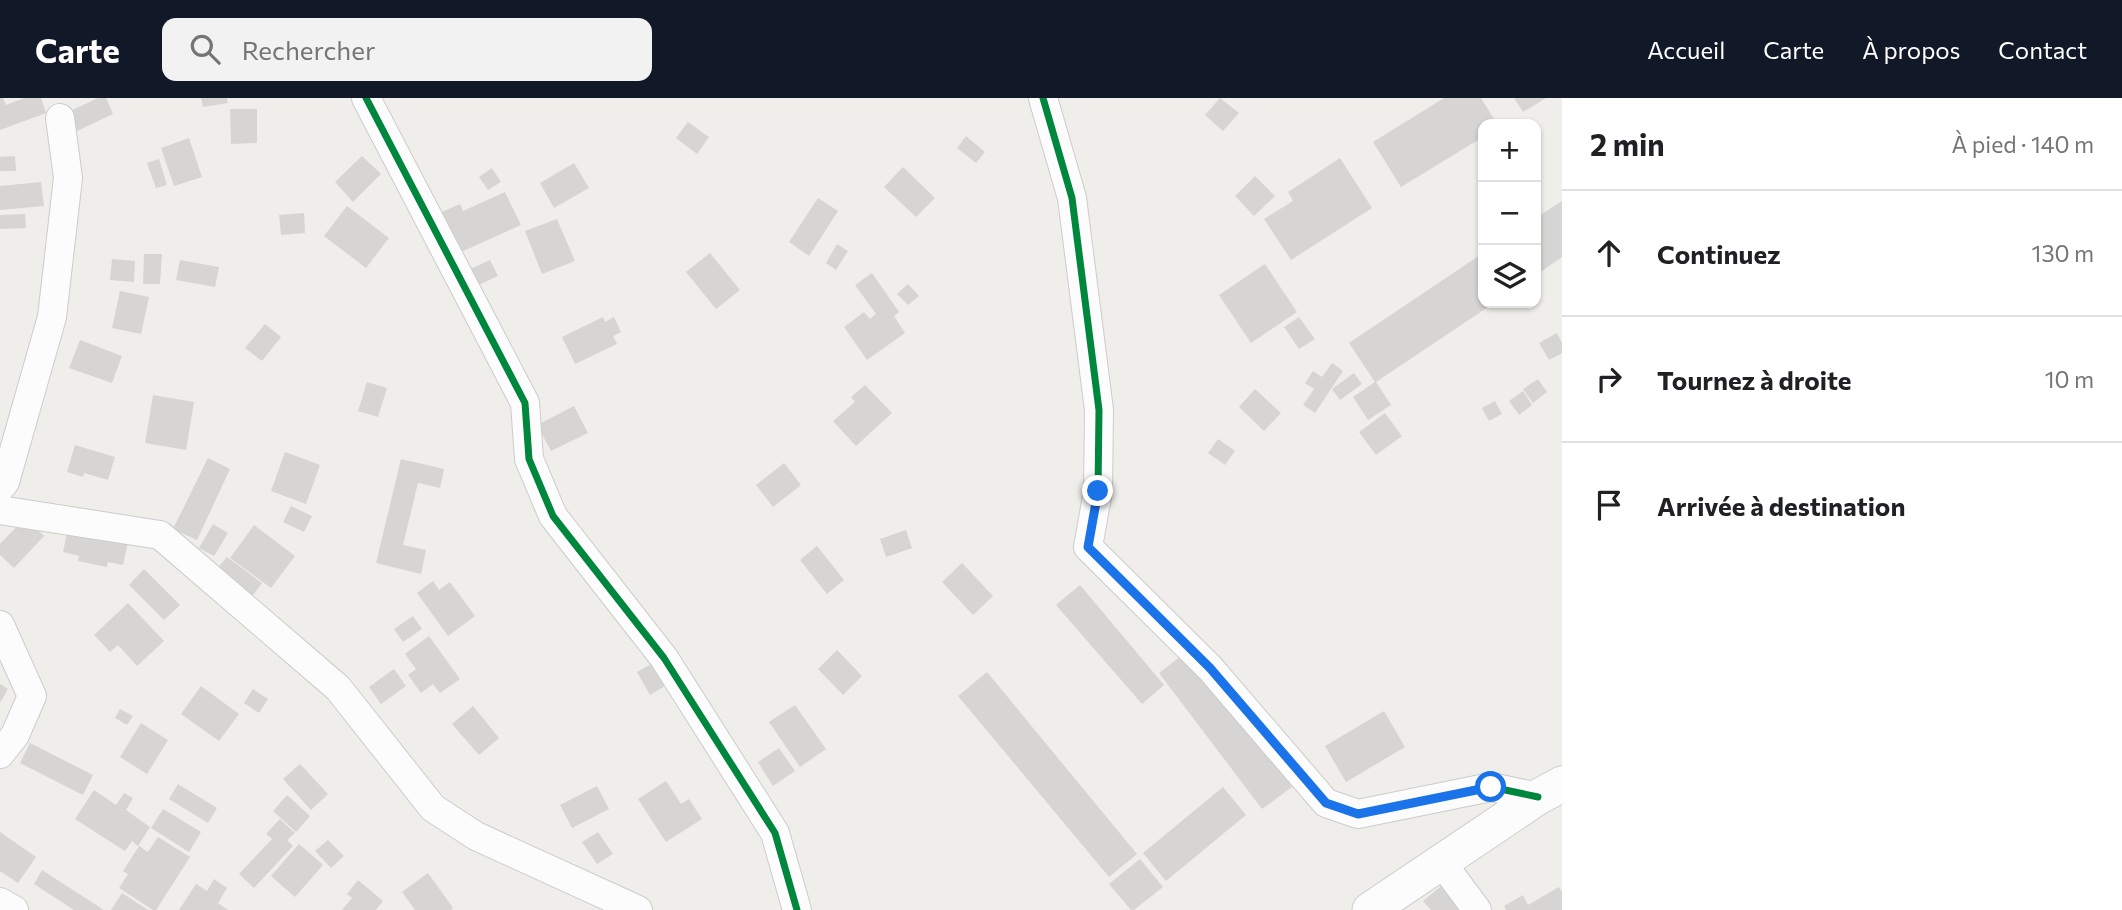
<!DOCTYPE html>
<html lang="fr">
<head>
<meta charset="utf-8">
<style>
  :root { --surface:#fff; --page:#f2f2f2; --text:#202124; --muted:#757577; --line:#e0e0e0; --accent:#111827 }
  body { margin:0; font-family:Commissioner,sans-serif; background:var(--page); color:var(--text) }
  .controls { position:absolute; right:21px; top:21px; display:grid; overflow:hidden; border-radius:14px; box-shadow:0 2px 5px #0004 }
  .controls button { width:63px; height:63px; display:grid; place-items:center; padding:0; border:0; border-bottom:2px solid var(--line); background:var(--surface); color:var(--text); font:35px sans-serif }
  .stop { position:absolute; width:21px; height:21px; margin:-16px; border:5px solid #1a73e8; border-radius:50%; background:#fff }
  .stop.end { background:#1a73e8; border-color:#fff; box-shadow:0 2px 7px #0008 }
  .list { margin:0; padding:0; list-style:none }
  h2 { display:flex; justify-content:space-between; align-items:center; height:91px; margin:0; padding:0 28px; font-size:30px }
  h2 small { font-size:23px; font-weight:400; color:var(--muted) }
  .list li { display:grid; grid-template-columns:46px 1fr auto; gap:21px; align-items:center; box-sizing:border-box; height:126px; padding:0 28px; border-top:2px solid var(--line) }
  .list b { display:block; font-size:26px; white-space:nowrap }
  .list em { font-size:23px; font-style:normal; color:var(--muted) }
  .icon { flex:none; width:38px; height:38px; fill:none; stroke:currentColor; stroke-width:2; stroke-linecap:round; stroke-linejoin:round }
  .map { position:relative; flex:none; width:1562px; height:812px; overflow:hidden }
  header { display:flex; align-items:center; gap:42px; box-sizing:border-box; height:98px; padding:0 35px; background:var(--accent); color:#fff }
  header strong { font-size:33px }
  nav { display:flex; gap:38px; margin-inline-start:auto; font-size:24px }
  .search { width:490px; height:63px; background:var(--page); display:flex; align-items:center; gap:18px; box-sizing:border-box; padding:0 24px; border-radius:14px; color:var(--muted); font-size:26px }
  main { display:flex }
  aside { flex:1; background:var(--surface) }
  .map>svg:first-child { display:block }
  .building { fill:#d6d5d3 }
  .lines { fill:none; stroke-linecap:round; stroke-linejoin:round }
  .minor-casing { stroke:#cbcccc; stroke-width:30 }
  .tertiary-casing { stroke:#cbcccc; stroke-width:37 }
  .minor { stroke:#fdfcfc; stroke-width:28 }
  .tertiary { stroke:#fdfcfc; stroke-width:35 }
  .cycleway-casing { stroke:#fff; stroke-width:11 }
  .cycleway { stroke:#00873e; stroke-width:7 }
  .route { stroke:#1a73e8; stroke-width:9 }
</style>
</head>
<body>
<header>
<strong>Carte</strong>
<div class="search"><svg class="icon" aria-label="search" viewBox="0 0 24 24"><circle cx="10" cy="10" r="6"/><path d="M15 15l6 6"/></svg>Rechercher</div>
<nav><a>Accueil</a><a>Carte</a><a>À propos</a><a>Contact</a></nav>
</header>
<main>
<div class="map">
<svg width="1562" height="812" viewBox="0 0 1562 812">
  <rect width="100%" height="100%" fill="#efeeea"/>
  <g class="building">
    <path d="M 0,0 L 3,0 L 6,7 L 24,0 L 41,0 L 46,15 L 0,32 Z"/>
    <path d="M 98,0 L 106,0 L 113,16 L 75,34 L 66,15 Z"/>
    <path d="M 201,0 L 227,0 L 228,5 L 203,9 Z"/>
    <path d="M 1220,0 L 1239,15 L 1223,33 L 1205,17 Z"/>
    <path d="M 1444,0 L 1481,0 L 1497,26 L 1483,26 L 1483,39 L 1401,89 L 1373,44 Z"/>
    <path d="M 1514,0 L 1546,0 L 1523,14 Z"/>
    <path d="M 230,11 L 257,11 L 257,45 L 231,46 Z"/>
    <path d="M 688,24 L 709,39 L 697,56 L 676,40 Z"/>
    <path d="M 966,38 L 985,54 L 976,65 L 957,50 Z"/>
    <path d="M 189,40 L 202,79 L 174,88 L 161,50 Z"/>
    <path d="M 15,58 L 16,73 L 0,73 L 0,59 Z"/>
    <path d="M 362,58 L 381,76 L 353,104 L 335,84 Z"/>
    <path d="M 1340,60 L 1372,110 L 1291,162 L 1264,121 L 1293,103 L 1288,94 Z"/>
    <path d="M 159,61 L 167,87 L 156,90 L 147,65 Z"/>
    <path d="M 574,65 L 589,90 L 554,110 L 540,85 Z"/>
    <path d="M 903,69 L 935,100 L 916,119 L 884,89 Z"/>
    <path d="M 492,70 L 501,84 L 488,92 L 479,79 Z"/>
    <path d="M 1255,78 L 1275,98 L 1254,118 L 1235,98 Z"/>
    <path d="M 41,84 L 44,108 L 0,112 L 0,88 Z"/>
    <path d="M 505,94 L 521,127 L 461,154 L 442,114 L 460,106 L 463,113 Z"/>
    <path d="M 818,100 L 838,113 L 809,158 L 789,144 Z"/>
    <path d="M 1562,103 L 1562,159 L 1536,177 L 1536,120 Z"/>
    <path d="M 347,108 L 389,140 L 366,170 L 324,138 Z"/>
    <path d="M 304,115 L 305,135 L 281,137 L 279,117 Z"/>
    <path d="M 25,116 L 26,130 L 0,131 L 0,117 Z"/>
    <path d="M 557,121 L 575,163 L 542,176 L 525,133 Z"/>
    <path d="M 837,146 L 848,153 L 836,172 L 826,165 Z"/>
    <path d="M 710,155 L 740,192 L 716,211 L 686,174 Z"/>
    <path d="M 1483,155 L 1483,205 L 1494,205 L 1376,284 L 1391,307 L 1368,322 L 1353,299 L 1375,284 L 1349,245 Z"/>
    <path d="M 144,156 L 162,156 L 160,186 L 143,186 Z"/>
    <path d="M 112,161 L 135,163 L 134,184 L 110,182 Z"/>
    <path d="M 180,162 L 219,169 L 215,189 L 176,182 Z"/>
    <path d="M 490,162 L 498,178 L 472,190 L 464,174 Z"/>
    <path d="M 1265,166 L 1297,214 L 1251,245 L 1219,197 Z"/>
    <path d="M 872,175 L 899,214 L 894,218 L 905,235 L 867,262 L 844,229 L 864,214 L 870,221 L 876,216 L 855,187 Z"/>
    <path d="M 908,186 L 919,198 L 908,207 L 897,196 Z"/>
    <path d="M 120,193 L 149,199 L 141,236 L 112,230 Z"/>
    <path d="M 603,219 L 605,224 L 614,219 L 621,234 L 613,238 L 617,246 L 575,266 L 562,239 Z"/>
    <path d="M 1299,219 L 1315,241 L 1299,251 L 1284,229 Z"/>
    <path d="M 265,226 L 281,239 L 262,263 L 245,250 Z"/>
    <path d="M 1557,235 L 1562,245 L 1562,255 L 1549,262 L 1539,245 Z"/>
    <path d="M 80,242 L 122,258 L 112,285 L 69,270 Z"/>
    <path d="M 1332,265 L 1343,273 L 1315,315 L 1303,307 L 1314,291 L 1305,285 L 1313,273 L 1322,279 Z"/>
    <path d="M 1354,275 L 1362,286 L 1340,302 L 1332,291 Z"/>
    <path d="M 1538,281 L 1547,294 L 1533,305 L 1523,291 Z"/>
    <path d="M 367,284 L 387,290 L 378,319 L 358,313 Z"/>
    <path d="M 865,287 L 892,315 L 856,348 L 833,323 L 855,304 L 851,299 Z"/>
    <path d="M 1255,291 L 1281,315 L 1264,333 L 1239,309 Z"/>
    <path d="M 1523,293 L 1532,307 L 1519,317 L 1509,303 Z"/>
    <path d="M 153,297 L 194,304 L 186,352 L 145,345 Z"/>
    <path d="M 1495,303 L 1502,316 L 1489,323 L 1482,310 Z"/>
    <path d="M 574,308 L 588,335 L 551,353 L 537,327 Z"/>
    <path d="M 1385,315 L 1402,338 L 1376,357 L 1359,334 Z"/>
    <path d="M 1218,341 L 1235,353 L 1225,367 L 1208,355 Z"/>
    <path d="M 75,347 L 115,359 L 108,382 L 84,375 L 83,379 L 67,374 Z"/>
    <path d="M 285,354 L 320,367 L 306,406 L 271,393 Z"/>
    <path d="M 208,360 L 230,371 L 197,442 L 173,431 Z"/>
    <path d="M 401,361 L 444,371 L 440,390 L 418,385 L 403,447 L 426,452 L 421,476 L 376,465 Z"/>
    <path d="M 784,365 L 801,387 L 773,409 L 756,387 Z"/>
    <path d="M 291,408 L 312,418 L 304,434 L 283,424 Z"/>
    <path d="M 71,417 L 133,421 L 123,467 L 108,464 L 107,469 L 78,463 L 79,458 L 63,454 Z"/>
    <path d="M 25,420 L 44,438 L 14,470 L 0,457 L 0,446 Z"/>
    <path d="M 213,426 L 228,435 L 214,458 L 199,450 Z"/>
    <path d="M 254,427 L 295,458 L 271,490 L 230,460 Z"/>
    <path d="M 906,432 L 912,450 L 886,459 L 880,441 Z"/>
    <path d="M 817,448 L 844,482 L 827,496 L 800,462 Z"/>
    <path d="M 227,459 L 262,485 L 251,500 L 215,473 Z"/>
    <path d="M 962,465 L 993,498 L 973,517 L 942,484 Z"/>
    <path d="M 144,471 L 180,507 L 164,522 L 129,487 Z"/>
    <path d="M 433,483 L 439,492 L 450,484 L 475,518 L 448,538 L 417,495 Z"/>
    <path d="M 1080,487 L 1164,587 L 1142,606 L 1056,507 Z"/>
    <path d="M 128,505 L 164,543 L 137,568 L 118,547 L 110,554 L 94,537 Z"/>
    <path d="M 413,518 L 422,531 L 403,544 L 394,531 Z"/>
    <path d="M 429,538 L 460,581 L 440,595 L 433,586 L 421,595 L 408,577 L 416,571 L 405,556 Z"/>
    <path d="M 837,552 L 862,578 L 843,597 L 818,571 Z"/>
    <path d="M 1189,552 L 1292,689 L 1262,711 L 1159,575 Z"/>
    <path d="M 655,564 L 668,586 L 650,597 L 637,574 Z"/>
    <path d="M 394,571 L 406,588 L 381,606 L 369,589 Z"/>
    <path d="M 987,574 L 1137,756 L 1109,779 L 958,598 Z"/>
    <path d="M 0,586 L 8,591 L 0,605 Z"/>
    <path d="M 201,588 L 239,616 L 219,643 L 181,616 Z"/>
    <path d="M 253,591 L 268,601 L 259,615 L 244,605 Z"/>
    <path d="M 795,607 L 826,651 L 800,669 L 769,624 Z"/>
    <path d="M 473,608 L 499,640 L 479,657 L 452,626 Z"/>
    <path d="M 120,611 L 133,618 L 127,627 L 115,620 Z"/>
    <path d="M 1384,613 L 1405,649 L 1346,684 L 1325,648 Z"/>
    <path d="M 141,625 L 168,642 L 147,676 L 120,659 Z"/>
    <path d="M 30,645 L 93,677 L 83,697 L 20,665 Z"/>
    <path d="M 779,650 L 795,673 L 773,688 L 758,664 Z"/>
    <path d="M 300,666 L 328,696 L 311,712 L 283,681 Z"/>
    <path d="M 666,683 L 681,706 L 689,701 L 702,721 L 666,744 L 638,701 Z"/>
    <path d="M 178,686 L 217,710 L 208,725 L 169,701 Z"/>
    <path d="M 597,688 L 609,711 L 572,730 L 560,707 Z"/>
    <path d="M 1223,689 L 1246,717 L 1166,783 L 1143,755 Z"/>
    <path d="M 94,692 L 116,707 L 124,695 L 133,700 L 126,712 L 150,729 L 138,748 L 132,743 L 125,753 L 75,721 Z"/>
    <path d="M 287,697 L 310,718 L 296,734 L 273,713 Z"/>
    <path d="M 163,711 L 201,734 L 189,754 L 151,730 Z"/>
    <path d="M 280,721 L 295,735 L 287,742 L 293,748 L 254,790 L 239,776 L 272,741 L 266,736 Z"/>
    <path d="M 0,734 L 36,759 L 18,785 L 0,773 Z"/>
    <path d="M 598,734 L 613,756 L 597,766 L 582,744 Z"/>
    <path d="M 158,739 L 190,759 L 156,812 L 153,812 L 119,790 L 128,776 L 123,773 L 139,748 L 148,754 Z"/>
    <path d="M 328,742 L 344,758 L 331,770 L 315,753 Z"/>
    <path d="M 299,746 L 323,767 L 295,799 L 271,778 Z"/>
    <path d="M 1140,761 L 1163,789 L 1134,812 L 1131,812 L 1109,786 Z"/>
    <path d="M 42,772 L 104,812 L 74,812 L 34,786 Z"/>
    <path d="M 428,775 L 453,810 L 451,812 L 415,812 L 402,794 Z"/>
    <path d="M 214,781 L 227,790 L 218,805 L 228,812 L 179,812 L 196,786 L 207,793 Z"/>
    <path d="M 358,782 L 383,803 L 376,812 L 342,812 L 352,800 L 347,796 Z"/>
    <path d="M 1446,784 L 1468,812 L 1431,812 L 1423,803 Z"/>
    <path d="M 1559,789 L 1562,794 L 1562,812 L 1506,812 L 1504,808 L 1523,797 L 1528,807 Z"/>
    <path d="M 122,795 L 148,812 L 111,812 Z"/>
  </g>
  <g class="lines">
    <defs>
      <g id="minor">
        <path d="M 366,0 L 525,305 L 529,361 L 553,418 L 664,560 L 775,735 L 797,812"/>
        <path d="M 1043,0 L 1072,100 L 1099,312 L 1098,393 L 1088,449 L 1210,570 L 1326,705 L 1358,716 L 1491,689 L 1538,699"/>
        <path d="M 0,390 L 5,384 L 52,219 L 68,80 L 60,20"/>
        <path d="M 0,412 L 160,437 L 338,590 L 433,710 L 476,738 L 638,812"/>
        <path d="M 0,527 L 32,598 L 15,637 L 0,656"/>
        <path d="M 1442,765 L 1477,812"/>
        <path d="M 0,804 L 14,812"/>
      </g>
      <path id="tertiary" d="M 1370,812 L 1538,699 L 1562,686"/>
    </defs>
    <use href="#minor" class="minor-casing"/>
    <use href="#tertiary" class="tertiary-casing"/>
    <use href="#minor" class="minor"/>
    <use href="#tertiary" class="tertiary"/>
    <defs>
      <g id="cycleway">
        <path d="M 366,0 L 525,305 L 529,361 L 553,418 L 664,560 L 775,735 L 797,812"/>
        <path d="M 1043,0 L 1072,100 L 1099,312 L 1098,393 L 1088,449 L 1210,570 L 1326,705 L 1358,716 L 1491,689 L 1538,699"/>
      </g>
    </defs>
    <use href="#cycleway" class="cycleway-casing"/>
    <use href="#cycleway" class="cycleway"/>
  </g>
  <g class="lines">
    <path class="route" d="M 1098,393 L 1088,449 L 1210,570 L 1326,705 L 1358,716 L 1491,689"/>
  </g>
</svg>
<div class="controls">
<button>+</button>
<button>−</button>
<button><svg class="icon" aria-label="layers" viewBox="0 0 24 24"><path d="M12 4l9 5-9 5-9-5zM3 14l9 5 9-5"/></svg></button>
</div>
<div class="stop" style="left:1491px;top:689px"></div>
<div class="stop end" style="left:1098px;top:393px"></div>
</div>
<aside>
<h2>2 min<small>À pied · 140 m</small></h2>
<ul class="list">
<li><svg class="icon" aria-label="ahead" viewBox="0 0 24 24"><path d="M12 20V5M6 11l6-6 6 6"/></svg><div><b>Continuez</b></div><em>130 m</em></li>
<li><svg class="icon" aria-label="right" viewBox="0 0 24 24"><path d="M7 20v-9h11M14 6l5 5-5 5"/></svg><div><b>Tournez à droite</b></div><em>10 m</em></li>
<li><svg class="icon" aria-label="arrive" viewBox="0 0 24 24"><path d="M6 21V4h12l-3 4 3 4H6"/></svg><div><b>Arrivée à destination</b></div></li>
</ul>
</aside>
</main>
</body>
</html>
